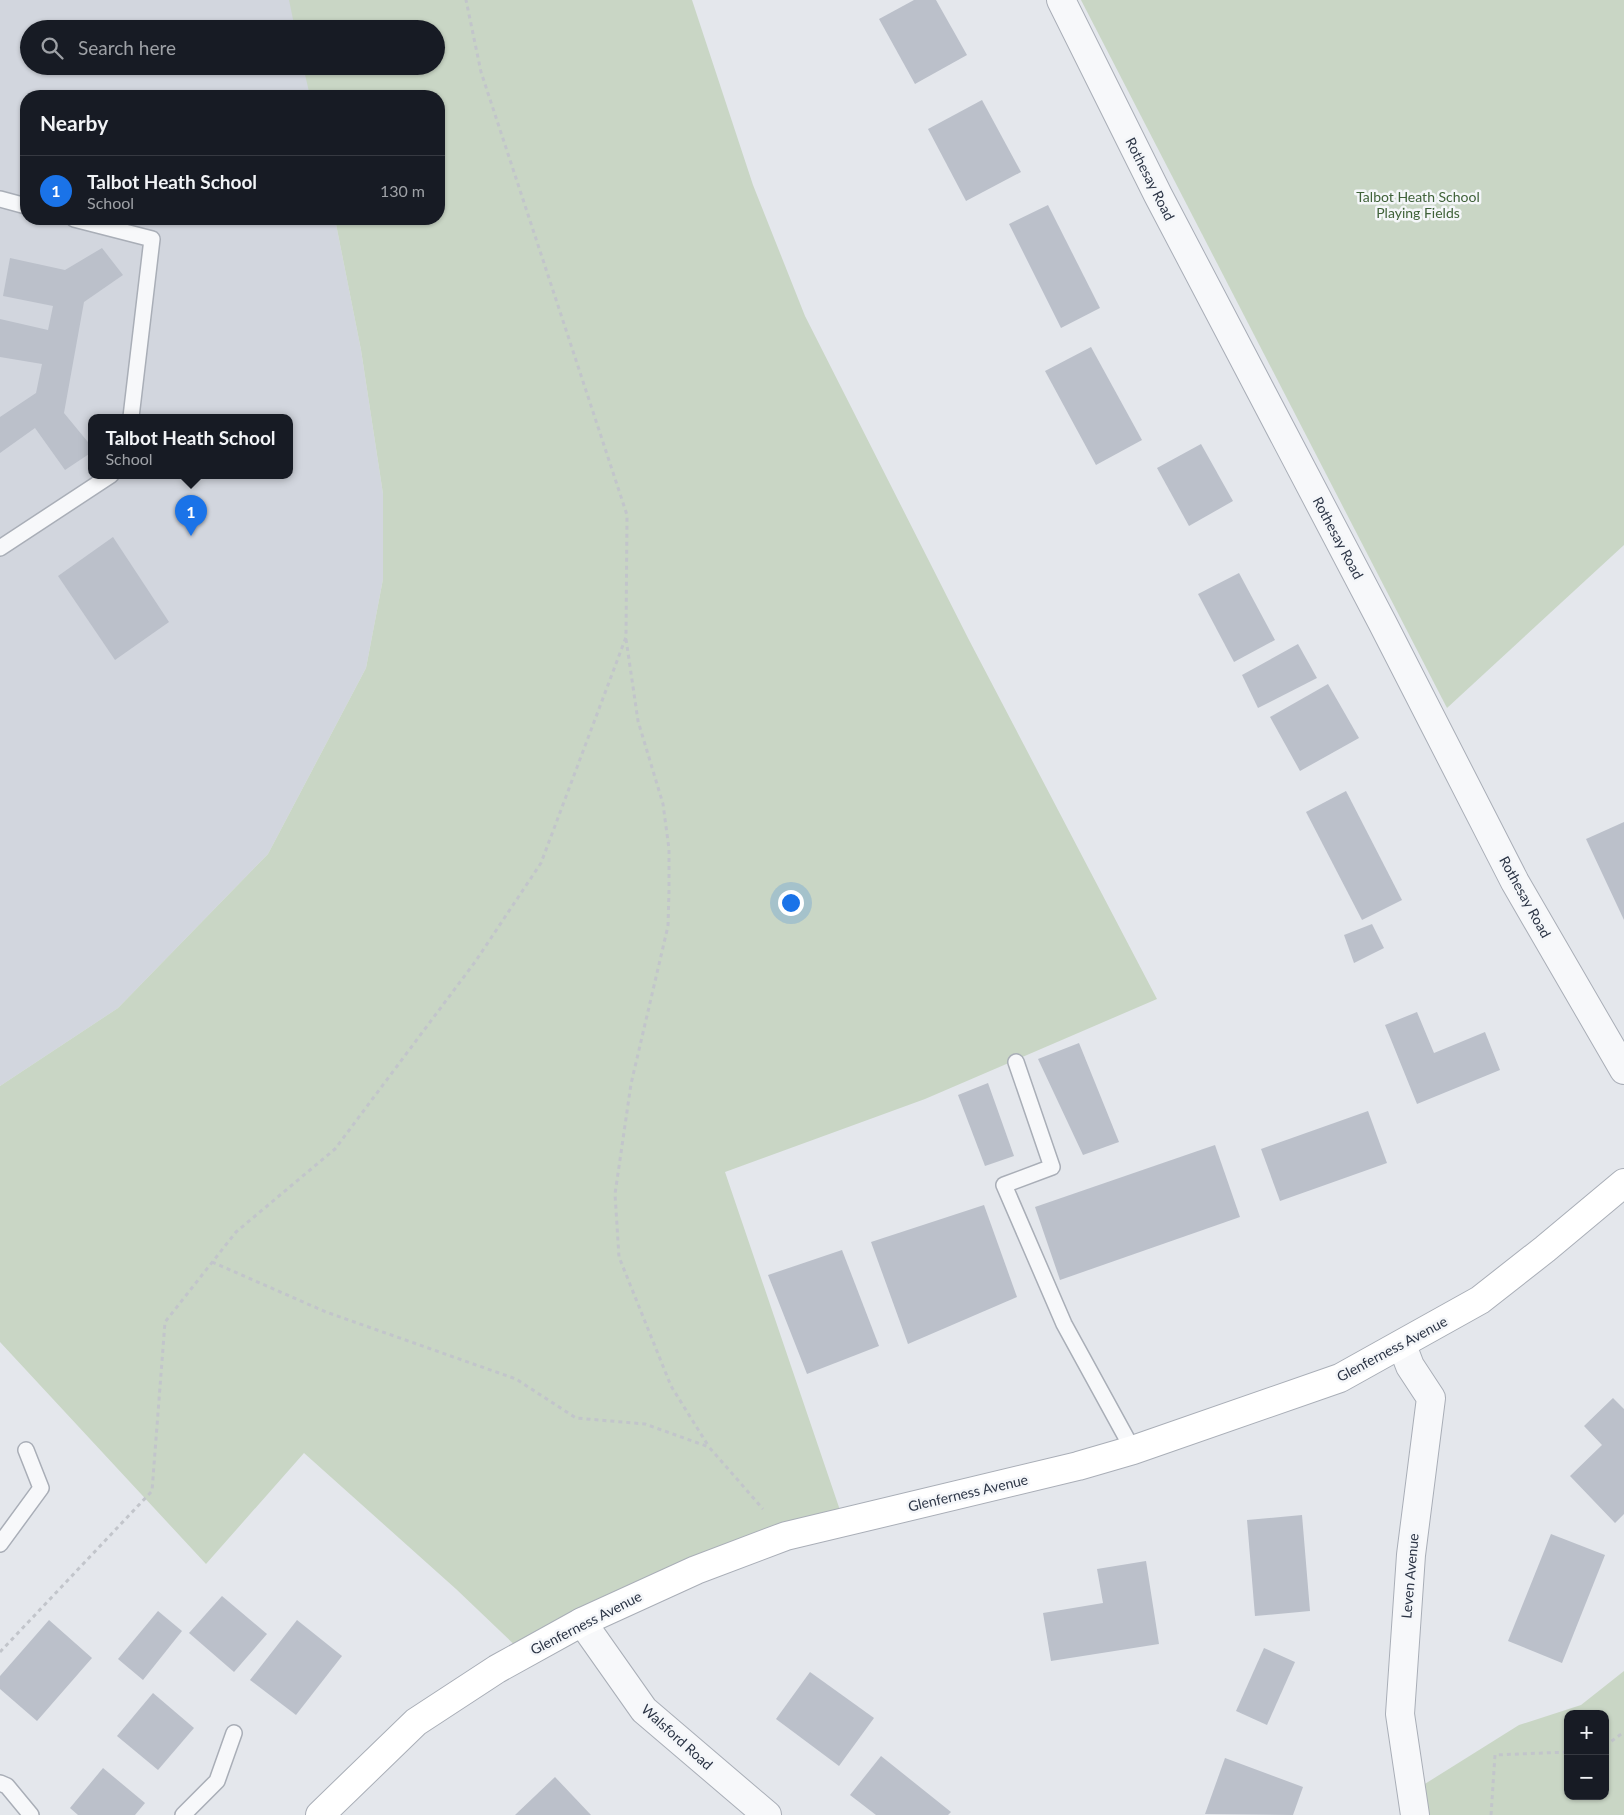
<!DOCTYPE html>
<html lang="en">
<head>
<meta charset="utf-8">
<style>
  :root { --surface:#171b24; --page:#242831; --text:#f1f3f6; --muted:#9ea1a6; --line:#363941; --accent:#1a73e8 }
  body { margin:0; font-family:Lato,sans-serif; background:var(--page); color:var(--text) }
  .controls { position:absolute; right:15px; bottom:15px; display:grid; overflow:hidden; border-radius:10px; box-shadow:0 1px 4px #0004 }
  .controls button { width:45px; height:45px; display:grid; place-items:center; padding:0; border:0; border-bottom:1px solid var(--line); background:var(--surface); color:var(--text); font:25px sans-serif }
  .you { position:absolute; left:790px; top:902px; width:18px; height:18px; margin:-12px; border:4px solid #fff; border-radius:50%; background:#1a73e8; box-shadow:0 0 0 8px #1a73e833 }
  .badge { display:grid; place-items:center; width:32px; height:32px; border-radius:50%; background:var(--accent); color:#fff; font-size:16px; font-weight:700 }
  .pin { position:absolute; translate:-50% -41px; filter:drop-shadow(0 1px 2px #0008) }
  .pin::after { content:''; position:absolute; top:26px; width:18px; height:15px; background:inherit; clip-path:polygon(0 0,100% 0,50% 100%) }
  .popup { position:absolute; left:88px; top:414px; width:205px; height:65px; box-sizing:border-box; display:grid; place-content:center; border-radius:10px; background:var(--surface); filter:drop-shadow(0 1px 4px #0005); font-size:16px; white-space:nowrap; color:var(--muted) }
  .popup b { font-size:19px; color:var(--text) }
  .popup::after { content:''; position:absolute; left:50%; top:100%; margin-left:-10px; border:10px solid transparent; border-top-color:var(--surface) }
  .list { margin:0; padding:0; list-style:none }
  h2 { display:flex; justify-content:space-between; align-items:center; height:65px; margin:0; padding:0 20px; font-size:21px }
  h2 small { font-size:16px; font-weight:400; color:var(--muted) }
  .list li { display:grid; grid-template-columns:32px 1fr auto; gap:15px; align-items:center; box-sizing:border-box; height:70px; padding:0 20px; border-top:1px solid var(--line) }
  .list b { display:block; font-size:19px; white-space:nowrap }
  .list p { margin:0; font-size:16px; white-space:nowrap; color:var(--muted) }
  .list em { font-size:16px; font-style:normal; color:var(--muted) }
  .icon { flex:none; width:28px; height:28px; fill:none; stroke:currentColor; stroke-width:2; stroke-linecap:round; stroke-linejoin:round }
  .map { position:relative; flex:none; width:1624px; height:1815px; overflow:hidden }
  .search { position:absolute; background:var(--surface); box-shadow:0 1px 4px #0004; left:20px; top:20px; width:425px; height:55px; display:flex; align-items:center; gap:12px; box-sizing:border-box; padding:0 18px; border-radius:28px; color:var(--muted); font-size:19px }
  .panel { position:absolute; background:var(--surface); box-shadow:0 1px 4px #0004; left:20px; top:90px; width:425px; height:135px; border-radius:20px }
  .map>svg:first-child { display:block }
  .built { fill:#d2d6de; fill-rule:evenodd }
  .green { fill:#c9d6c5; fill-rule:evenodd }
  .building { fill:#bbc0ca }
  .lines { fill:none; stroke-linecap:round; stroke-linejoin:round }
  .lane-casing { stroke:#a9aeb7; stroke-width:18 }
  .street-casing { stroke:#a9aeb7; stroke-width:30 }
  .secondary-casing { stroke:#a9aeb7; stroke-width:30 }
  .path { stroke:#c2c5cb; stroke-width:3; stroke-dasharray:4 4; stroke-linecap:butt }
  .lane { stroke:#f7f8fa; stroke-width:15 }
  .street { stroke:#f7f8fa; stroke-width:28 }
  .secondary { stroke:#fff; stroke-width:28 }
  .labels { text-anchor:middle; stroke-width:5; stroke-linejoin:round; paint-order:stroke }
  .street-label { font-size:14px; fill:#2b3445; stroke:#f4f6f9 }
  .park-label { font-size:14px; fill:#3f6138; stroke:#f4f6f9 }
</style>
</head>
<body>
<div class="map">
<svg width="1624" height="1815" viewBox="0 0 1624 1815">
  <rect width="100%" height="100%" fill="#e4e7ec"/>
  <path class="built" d="M 0,0 L 290,0 L 296,29 L 29,29 L 29,66 L 304,66 L 311,96 L 26,96 L 26,219 L 335,219 L 361,350 L 383,494 L 383,579 L 366,668 L 268,854 L 118,1008 L 0,1086 ZM 92,417 L 290,417 L 290,475 L 92,475 Z"/>
  <g class="green">
    <path d="M 289,0 L 692,0 L 753,185 L 805,316 L 969,640 L 1157,999 L 925,1099 L 725,1172 L 844,1522 L 524,1654 L 456,1589 L 304,1453 L 206,1564 L 0,1342 L 0,1086 L 118,1008 L 268,854 L 366,668 L 383,579 L 383,494 L 361,350 L 335,219 L 439,219 L 439,96 L 310,96 L 303,66 L 436,66 L 436,29 L 295,29 Z"/>
    <path d="M 1081,0 L 1624,0 L 1624,545 L 1447,708 Z"/>
    <path d="M 1624,1671 L 1624,1815 L 1415,1815 L 1412,1792 L 1519,1725 L 1581,1705 ZM 1568,1714 L 1605,1714 L 1605,1796 L 1568,1796 Z"/>
  </g>
  <g class="building">
    <path d="M 914,0 L 936,0 L 967,55 L 915,84 L 879,19 Z"/>
    <path d="M 982,100 L 1021,172 L 966,201 L 928,129 Z"/>
    <path d="M 1048,205 L 1100,308 L 1061,328 L 1009,224 Z"/>
    <path d="M 102,248 L 123,275 L 84,302 L 64,413 L 92,447 L 92,452 L 65,470 L 35,428 L 0,453 L 0,417 L 36,393 L 42,364 L 0,357 L 0,319 L 48,330 L 53,306 L 3,296 L 10,258 L 65,270 Z"/>
    <path d="M 1091,347 L 1142,440 L 1096,465 L 1045,371 Z"/>
    <path d="M 1201,444 L 1233,501 L 1189,526 L 1157,468 Z"/>
    <path d="M 113,537 L 169,622 L 115,660 L 58,576 Z"/>
    <path d="M 1239,573 L 1275,640 L 1234,662 L 1198,594 Z"/>
    <path d="M 1298,644 L 1317,678 L 1258,708 L 1242,675 Z"/>
    <path d="M 1328,684 L 1359,738 L 1300,771 L 1270,717 Z"/>
    <path d="M 1346,791 L 1402,900 L 1362,920 L 1306,812 Z"/>
    <path d="M 1624,822 L 1624,920 L 1586,839 Z"/>
    <path d="M 1372,924 L 1384,948 L 1354,963 L 1344,935 Z"/>
    <path d="M 1417,1012 L 1434,1053 L 1485,1032 L 1500,1070 L 1417,1104 L 1385,1025 Z"/>
    <path d="M 1079,1043 L 1119,1142 L 1083,1155 L 1038,1059 Z"/>
    <path d="M 988,1083 L 1014,1156 L 985,1166 L 958,1095 Z"/>
    <path d="M 1368,1111 L 1387,1163 L 1280,1201 L 1261,1149 Z"/>
    <path d="M 1215,1145 L 1240,1217 L 1060,1280 L 1035,1207 Z"/>
    <path d="M 984,1205 L 1017,1297 L 908,1344 L 871,1242 Z"/>
    <path d="M 842,1250 L 879,1346 L 807,1374 L 768,1275 Z"/>
    <path d="M 1613,1398 L 1624,1409 L 1624,1514 L 1615,1523 L 1570,1476 L 1602,1445 L 1584,1426 Z"/>
    <path d="M 1302,1515 L 1310,1611 L 1255,1616 L 1247,1520 Z"/>
    <path d="M 1551,1534 L 1605,1555 L 1562,1663 L 1508,1641 Z"/>
    <path d="M 1146,1561 L 1159,1644 L 1051,1661 L 1043,1613 L 1103,1603 L 1097,1569 Z"/>
    <path d="M 222,1596 L 267,1634 L 234,1672 L 189,1633 Z"/>
    <path d="M 158,1611 L 182,1631 L 143,1680 L 118,1659 Z"/>
    <path d="M 49,1620 L 92,1658 L 37,1721 L 0,1689 L 0,1676 Z"/>
    <path d="M 297,1620 L 342,1656 L 296,1715 L 250,1680 Z"/>
    <path d="M 1264,1648 L 1295,1662 L 1267,1725 L 1236,1711 Z"/>
    <path d="M 810,1672 L 874,1718 L 839,1766 L 776,1719 Z"/>
    <path d="M 153,1693 L 194,1728 L 158,1770 L 117,1736 Z"/>
    <path d="M 881,1756 L 951,1812 L 948,1815 L 876,1815 L 850,1795 Z"/>
    <path d="M 1225,1758 L 1303,1787 L 1293,1815 L 1205,1814 Z"/>
    <path d="M 103,1768 L 145,1803 L 135,1815 L 78,1815 L 70,1808 Z"/>
    <path d="M 555,1777 L 591,1815 L 515,1815 Z"/>
  </g>
  <g class="lines">
    <defs>
      <g id="lane">
        <path d="M 0,199 L 26,206"/>
        <path d="M 74,219 L 152,239 L 131,417"/>
        <path d="M 0,548 L 111,475"/>
        <path d="M 1016,1062 L 1052,1167 L 1004,1185 L 1064,1324 L 1133,1450"/>
        <path d="M 0,1544 L 41,1488 L 26,1450"/>
        <path d="M 0,1783 L 7,1786 L 31,1815"/>
        <path d="M 183,1815 L 217,1781 L 234,1733"/>
      </g>
      <g id="street">
        <path d="M 1061,0 L 1158,195 L 1383,624 L 1515,882 L 1624,1070"/>
        <path d="M 1402,1345 L 1410,1366 L 1431,1398 L 1411,1555 L 1400,1714 L 1415,1815"/>
        <path d="M 582,1622 L 644,1710 L 767,1815"/>
      </g>
      <path id="secondary" d="M 320,1815 L 416,1722 L 497,1669 L 582,1622 L 696,1570 L 786,1536 L 1078,1466 L 1133,1450 L 1340,1378 L 1480,1300 L 1545,1249 L 1624,1183"/>
    </defs>
    <use href="#lane" class="lane-casing"/>
    <use href="#street" class="street-casing"/>
    <use href="#secondary" class="secondary-casing"/>
    <g class="path">
      <path d="M 626,639 L 638,721 L 663,804 L 669,849 L 669,891 L 668,926 L 631,1084 L 615,1194 L 619,1257 L 671,1386 L 709,1447"/>
      <path d="M 212,1262 L 326,1312 L 516,1379 L 576,1418 L 645,1424 L 709,1447 L 763,1509"/>
      <path d="M 0,1652 L 152,1491 L 165,1322 L 236,1232 L 335,1149 L 475,962 L 541,863 L 626,637 L 627,515 L 481,72 L 466,0"/>
      <path d="M 1605,1746 L 1624,1732"/>
      <path d="M 1491,1815 L 1495,1755 L 1568,1752"/>
    </g>
    <use href="#lane" class="lane"/>
    <use href="#street" class="street"/>
    <use href="#secondary" class="secondary"/>
  </g>
  <g class="labels">
    <g class="street-label">
      <text transform="translate(1150 179) rotate(63)" y="5">Rothesay Road</text>
      <text transform="translate(1338 538) rotate(62)" y="5">Rothesay Road</text>
      <text transform="translate(1525 897) rotate(61)" y="5">Rothesay Road</text>
      <text transform="translate(1392 1349) rotate(-28)" y="5">Glenferness Avenue</text>
      <text transform="translate(968 1493) rotate(-13)" y="5">Glenferness Avenue</text>
      <text transform="translate(1410 1576) rotate(-85)" y="5">Leven Avenue</text>
      <text transform="translate(586 1623) rotate(-27)" y="5">Glenferness Avenue</text>
      <text transform="translate(677 1737) rotate(42)" y="5">Walsford Road</text>
    </g>
    <g class="park-label">
      <text x="1418" y="202">Talbot Heath School<tspan x="1418" dy="16">Playing Fields</tspan></text>
    </g>
  </g>
</svg>
<div class="controls">
<button>+</button>
<button>−</button>
</div>
<div class="you"></div>
<div class="pin badge" style="left:191px;top:536px">1</div>
<div class="popup"><b>Talbot Heath School</b>School</div>
<div class="search"><svg class="icon" aria-label="search" viewBox="0 0 24 24"><circle cx="10" cy="10" r="6"/><path d="M15 15l6 6"/></svg>Search here</div>
<section class="panel">
<h2>Nearby<small></small></h2>
<ul class="list">
<li><span class="badge">1</span><div><b>Talbot Heath School</b><p>School</p></div><em>130 m</em></li>
</ul>
</section>
</div>
</body>
</html>
